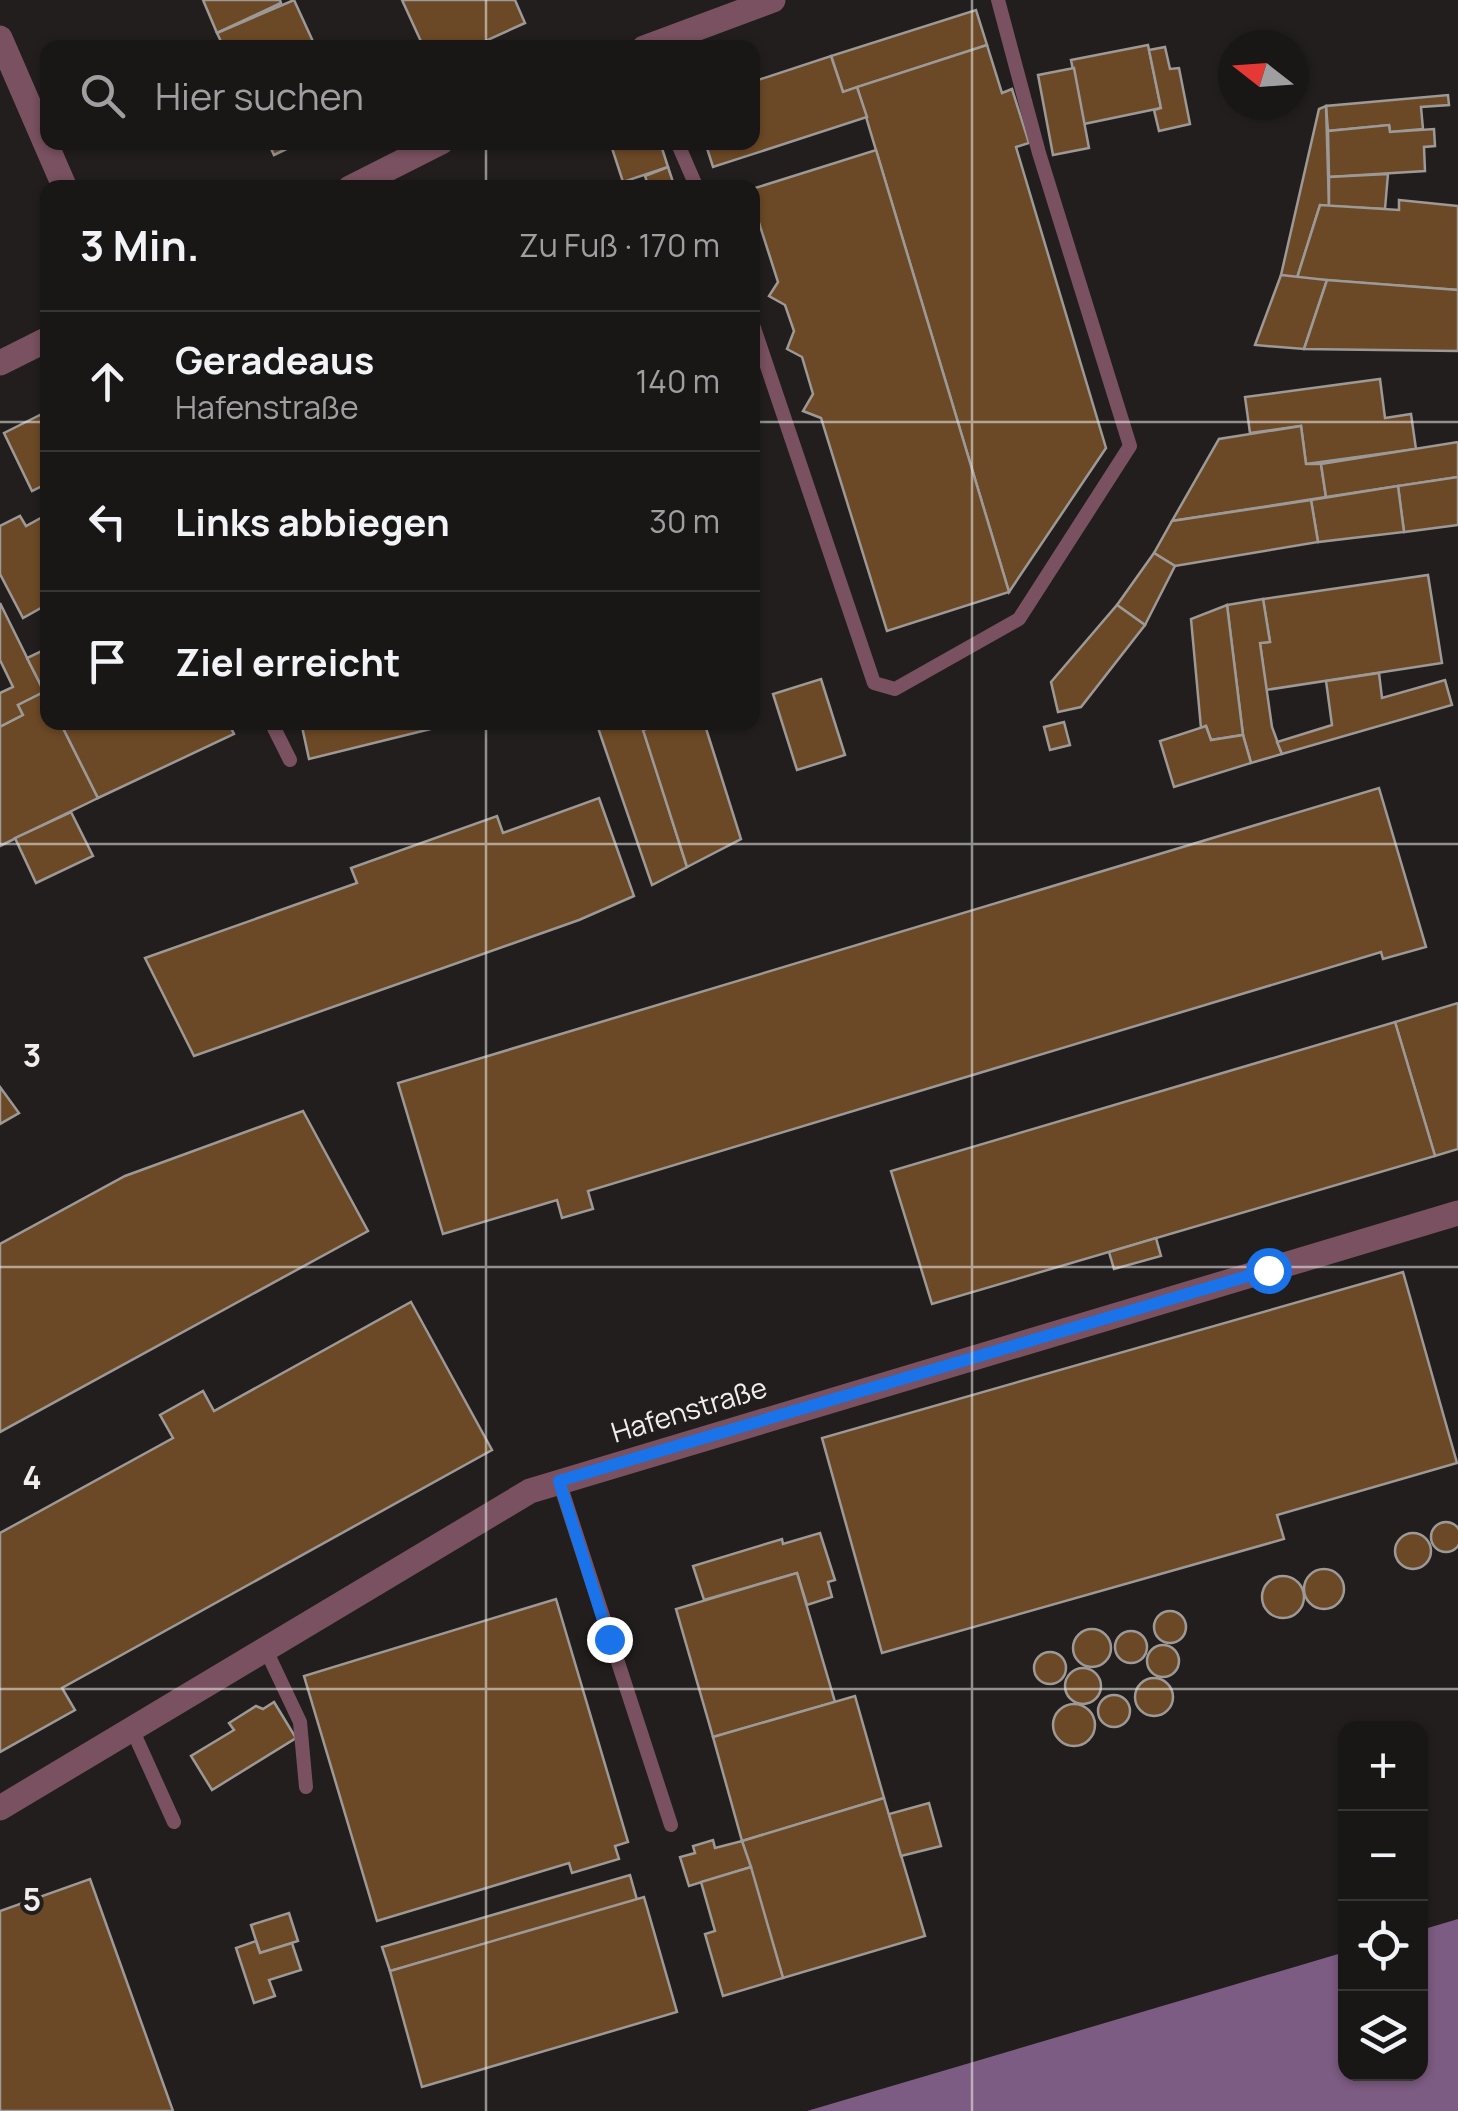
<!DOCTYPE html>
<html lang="de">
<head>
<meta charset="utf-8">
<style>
  :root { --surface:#191616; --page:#221f1f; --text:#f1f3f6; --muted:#9f9fa1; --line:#373535 }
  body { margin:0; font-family:Manrope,sans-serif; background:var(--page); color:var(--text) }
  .controls { position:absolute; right:30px; bottom:30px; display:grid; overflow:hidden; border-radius:20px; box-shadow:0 2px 8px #0004 }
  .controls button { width:90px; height:90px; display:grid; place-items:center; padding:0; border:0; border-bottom:2px solid var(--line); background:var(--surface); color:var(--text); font:50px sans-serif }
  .compass { position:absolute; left:1218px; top:30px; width:90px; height:90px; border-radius:50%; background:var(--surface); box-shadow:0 2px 8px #0004; rotate:287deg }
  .stop { position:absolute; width:30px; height:30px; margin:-22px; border:8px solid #1a73e8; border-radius:50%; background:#fff }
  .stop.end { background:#1a73e8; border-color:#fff; box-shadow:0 2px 10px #0008 }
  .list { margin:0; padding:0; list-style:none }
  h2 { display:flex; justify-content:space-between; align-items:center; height:130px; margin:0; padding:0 40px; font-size:42px }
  h2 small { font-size:32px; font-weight:400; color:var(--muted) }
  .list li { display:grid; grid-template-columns:65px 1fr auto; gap:30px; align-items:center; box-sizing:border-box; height:140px; padding:0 40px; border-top:2px solid var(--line) }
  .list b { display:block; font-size:38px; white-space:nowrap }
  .list p { margin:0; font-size:32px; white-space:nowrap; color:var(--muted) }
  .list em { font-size:32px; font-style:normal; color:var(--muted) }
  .icon { flex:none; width:55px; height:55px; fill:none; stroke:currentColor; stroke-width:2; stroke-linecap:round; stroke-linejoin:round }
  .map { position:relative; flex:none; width:1458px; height:2111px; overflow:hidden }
  .search { position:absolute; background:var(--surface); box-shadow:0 2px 8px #0004; left:40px; top:40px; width:720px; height:110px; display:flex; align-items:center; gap:25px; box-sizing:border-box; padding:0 35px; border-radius:20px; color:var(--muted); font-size:38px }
  .panel { position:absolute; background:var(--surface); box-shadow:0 2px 8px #0004; left:40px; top:180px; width:720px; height:550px; border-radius:20px }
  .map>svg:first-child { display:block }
  .water { fill:#7c5c82 }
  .building { fill:#6c4926; stroke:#9c9997; stroke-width:2.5 }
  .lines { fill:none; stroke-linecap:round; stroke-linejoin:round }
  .lane { stroke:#795160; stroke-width:14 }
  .street { stroke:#795160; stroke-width:25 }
  .route { stroke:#1a73e8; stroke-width:12 }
  .grid { fill:none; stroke:#f0eeed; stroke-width:2.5; stroke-opacity:0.55 }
  .labels { text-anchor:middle; stroke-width:8; stroke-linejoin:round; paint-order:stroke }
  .street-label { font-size:28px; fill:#f0eeed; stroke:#211e1d }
  .grid-label { font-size:32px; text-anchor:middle; font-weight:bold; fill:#f0eeed; stroke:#211e1d; stroke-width:8; stroke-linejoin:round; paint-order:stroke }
</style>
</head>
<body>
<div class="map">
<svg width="1458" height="2111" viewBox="0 0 1458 2111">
  <rect width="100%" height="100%" fill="#211e1d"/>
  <path class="water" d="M 1458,1919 L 1458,2111 L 807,2111 L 1345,1952 L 1346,2074 L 1420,2074 L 1421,1930 Z"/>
  <g class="building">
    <path d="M 203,0 L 280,0 L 281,3 L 217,33 Z"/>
    <path d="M 294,0 L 316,48 L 224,48 L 217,33 Z"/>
    <path d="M 402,0 L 515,0 L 525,23 L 470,48 L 424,48 Z"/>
    <path d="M 976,10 L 987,45 L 843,92 L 831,56 Z"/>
    <path d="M 987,45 L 1002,93 L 1012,89 L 1029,143 L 1016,147 L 1106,448 L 1009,592 L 857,87 Z"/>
    <path d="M 1148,45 L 1161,108 L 1084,124 L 1071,60 Z"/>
    <path d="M 1165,47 L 1170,69 L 1179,68 L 1190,124 L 1159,131 L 1154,110 L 1161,108 L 1149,50 Z"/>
    <path d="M 831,56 L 843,92 L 857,87 L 867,117 L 713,167 L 705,142 L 752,142 L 752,82 Z"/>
    <path d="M 1074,68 L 1089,148 L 1053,155 L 1038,75 Z"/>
    <path d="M 1448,95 L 1449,105 L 1421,107 L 1423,129 L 1390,132 L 1389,125 L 1328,131 L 1326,106 Z"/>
    <path d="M 1326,106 L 1329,206 L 1320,205 L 1297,278 L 1281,275 L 1319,109 Z"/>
    <path d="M 1389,125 L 1390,132 L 1434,129 L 1435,146 L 1424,147 L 1425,171 L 1329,177 L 1328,131 Z"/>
    <path d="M 268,142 L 301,142 L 274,155 Z"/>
    <path d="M 610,142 L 660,142 L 668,167 L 623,182 Z"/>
    <path d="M 876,150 L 1009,592 L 887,631 L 821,418 L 803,411 L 813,394 L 802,357 L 787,349 L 794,331 L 785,305 L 769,296 L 778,282 L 752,201 L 752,189 Z"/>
    <path d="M 668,167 L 675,188 L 649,188 L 645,176 Z"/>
    <path d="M 1388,174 L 1385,209 L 1329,206 L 1329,177 Z"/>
    <path d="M 1399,200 L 1458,206 L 1458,290 L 1297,278 L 1320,205 L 1399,210 Z"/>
    <path d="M 1281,275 L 1327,280 L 1304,349 L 1255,345 Z"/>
    <path d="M 1327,280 L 1458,290 L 1458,351 L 1304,349 Z"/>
    <path d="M 1380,379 L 1385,418 L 1411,414 L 1416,449 L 1306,464 L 1301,426 L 1250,433 L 1245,397 Z"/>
    <path d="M 48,411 L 48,483 L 32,491 L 4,433 Z"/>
    <path d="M 1301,426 L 1306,464 L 1321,464 L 1326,497 L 1172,521 L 1219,439 Z"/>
    <path d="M 1458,442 L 1458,477 L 1326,497 L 1321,464 Z"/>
    <path d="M 1458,477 L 1458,525 L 1404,532 L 1398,486 Z"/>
    <path d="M 1398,486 L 1404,532 L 1318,542 L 1311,500 Z"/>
    <path d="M 1311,500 L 1318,542 L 1175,566 L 1154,553 L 1172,521 Z"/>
    <path d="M 48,514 L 48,604 L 23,618 L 0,574 L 0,526 L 20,516 L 26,526 Z"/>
    <path d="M 1154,553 L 1175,566 L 1145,625 L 1117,605 Z"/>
    <path d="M 1428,575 L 1442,663 L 1266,690 L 1260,643 L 1270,642 L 1263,599 Z"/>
    <path d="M 1263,599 L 1270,642 L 1260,643 L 1272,727 L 1282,754 L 1251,763 L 1243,735 L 1227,605 Z"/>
    <path d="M 0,603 L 44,692 L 18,705 L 23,715 L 0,727 L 0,693 L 13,687 L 0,660 Z"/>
    <path d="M 1117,605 L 1145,625 L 1081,707 L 1058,712 L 1051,682 Z"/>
    <path d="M 1227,605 L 1243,735 L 1211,740 L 1206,726 L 1201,728 L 1191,619 Z"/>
    <path d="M 48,648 L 48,699 L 27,658 Z"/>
    <path d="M 1379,673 L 1382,698 L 1445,680 L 1452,705 L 1282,754 L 1277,742 L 1332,725 L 1326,681 Z"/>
    <path d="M 821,679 L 845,755 L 797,770 L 773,694 Z"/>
    <path d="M 44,692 L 48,722 L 60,722 L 98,798 L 0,846 L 0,727 L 23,715 L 18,705 Z"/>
    <path d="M 60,722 L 228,722 L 234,734 L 98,798 Z"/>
    <path d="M 301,722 L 459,722 L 309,759 Z"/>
    <path d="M 596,722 L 641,722 L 687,867 L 652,885 Z"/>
    <path d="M 668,722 L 704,722 L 741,839 L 687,867 L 643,730 Z"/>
    <path d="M 1064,722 L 1070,745 L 1050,750 L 1044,727 Z"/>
    <path d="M 1206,726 L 1211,740 L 1243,735 L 1251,763 L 1174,787 L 1160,741 Z"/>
    <path d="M 1379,788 L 1426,947 L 1383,959 L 1381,952 L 588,1191 L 593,1209 L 562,1218 L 557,1200 L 443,1234 L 398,1083 Z"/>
    <path d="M 599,798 L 634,896 L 579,920 L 194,1056 L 145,958 L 357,883 L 351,868 L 497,816 L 503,833 Z"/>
    <path d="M 71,812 L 93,856 L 36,883 L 15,838 Z"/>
    <path d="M 1458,1003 L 1458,1149 L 1435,1156 L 1395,1022 Z"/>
    <path d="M 1395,1022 L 1435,1156 L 932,1304 L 891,1171 Z"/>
    <path d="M 0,1087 L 19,1113 L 0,1124 Z"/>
    <path d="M 303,1111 L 368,1231 L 0,1432 L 0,1244 L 125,1176 Z"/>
    <path d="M 1156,1238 L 1161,1256 L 1114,1269 L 1109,1252 Z"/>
    <path d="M 1403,1272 L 1457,1463 L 1277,1515 L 1284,1539 L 882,1653 L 822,1438 Z"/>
    <path d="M 411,1302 L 492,1450 L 62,1688 L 75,1710 L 0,1752 L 0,1533 L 173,1438 L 160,1415 L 203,1391 L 214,1411 Z"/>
    <circle cx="1446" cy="1537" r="15"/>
    <path d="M 820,1533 L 835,1580 L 828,1582 L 832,1597 L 807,1605 L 797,1573 L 704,1600 L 693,1566 L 782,1539 L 783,1544 Z"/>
    <circle cx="1413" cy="1551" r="18"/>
    <circle cx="1324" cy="1589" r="20"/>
    <path d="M 797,1573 L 835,1702 L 713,1737 L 676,1609 Z"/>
    <circle cx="1283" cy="1597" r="21"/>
    <path d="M 556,1599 L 628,1842 L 615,1846 L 619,1859 L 572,1873 L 569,1863 L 377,1921 L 304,1676 Z"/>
    <circle cx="1170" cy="1627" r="16"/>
    <circle cx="1092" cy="1648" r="19"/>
    <circle cx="1131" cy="1647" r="16"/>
    <circle cx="1163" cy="1661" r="16"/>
    <circle cx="1050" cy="1668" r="16"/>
    <circle cx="1083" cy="1686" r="18"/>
    <circle cx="1154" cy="1697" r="19"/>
    <circle cx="1114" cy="1711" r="16"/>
    <path d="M 855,1696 L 884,1798 L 742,1841 L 713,1737 Z"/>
    <path d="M 274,1702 L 296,1738 L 212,1790 L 191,1756 L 234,1730 L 229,1723 L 256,1706 L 263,1709 Z"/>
    <circle cx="1074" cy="1725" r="21"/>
    <path d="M 884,1798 L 925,1936 L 783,1978 L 742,1841 Z"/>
    <path d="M 929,1803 L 941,1846 L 901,1856 L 889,1814 Z"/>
    <path d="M 713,1840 L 715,1848 L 742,1841 L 751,1867 L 689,1886 L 680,1857 L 695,1853 L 693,1846 Z"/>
    <path d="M 751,1867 L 783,1978 L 723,1996 L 705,1934 L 715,1931 L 701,1882 Z"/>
    <path d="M 630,1875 L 637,1900 L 390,1971 L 382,1947 Z"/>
    <path d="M 90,1879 L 173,2111 L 0,2111 L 0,1911 Z"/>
    <path d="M 644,1897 L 677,2012 L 422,2087 L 390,1971 Z"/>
    <path d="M 289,1913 L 298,1941 L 260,1953 L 251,1925 Z"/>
    <path d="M 256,1941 L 260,1953 L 292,1943 L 301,1970 L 269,1980 L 275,1996 L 254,2003 L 236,1948 Z"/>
  </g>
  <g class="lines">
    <g class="lane">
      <path d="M 677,142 L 697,188"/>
      <path d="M 752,322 L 874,683 L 895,689 L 1019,619 L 1130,446 L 1039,153 L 998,0"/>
      <path d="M 271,722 L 290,760"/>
      <path d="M 559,1481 L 671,1825"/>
      <path d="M 265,1648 L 300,1722 L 306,1787"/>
      <path d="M 132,1729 L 174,1822"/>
    </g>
    <g class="street">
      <path d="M 0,38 L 65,188"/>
      <path d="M 644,48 L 773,0"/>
      <path d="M 350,188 L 441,142"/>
      <path d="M 0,363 L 48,339"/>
      <path d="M 0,1808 L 530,1491 L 1458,1213"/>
    </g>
  </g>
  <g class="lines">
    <path class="route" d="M 609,1639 L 559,1481 L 1268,1270"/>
  </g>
  <path class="grid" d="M 486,0 L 486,48M 972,0 L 972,2111M 486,142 L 486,188M 0,422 L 48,422M 752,422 L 1458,422M 486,722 L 486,2111M 0,844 L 1458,844M 0,1267 L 1458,1267M 0,1689 L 1458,1689"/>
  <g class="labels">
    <g class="street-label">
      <text transform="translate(689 1410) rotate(-17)" y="10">Hafenstraße</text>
    </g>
  </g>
  <g class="grid-label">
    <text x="32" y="1067">3</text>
    <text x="32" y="1489">4</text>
    <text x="32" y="1911">5</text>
  </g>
</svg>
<div class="controls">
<button>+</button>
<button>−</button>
<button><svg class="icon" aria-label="locate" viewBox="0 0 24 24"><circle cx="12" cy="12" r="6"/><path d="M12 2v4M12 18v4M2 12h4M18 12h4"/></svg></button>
<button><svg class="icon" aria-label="layers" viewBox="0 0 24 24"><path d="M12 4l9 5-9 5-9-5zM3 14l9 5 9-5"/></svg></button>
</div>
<svg class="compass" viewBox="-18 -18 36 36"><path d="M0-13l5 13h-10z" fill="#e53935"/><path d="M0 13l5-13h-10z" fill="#9f9fa1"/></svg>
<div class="stop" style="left:1268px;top:1270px"></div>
<div class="stop end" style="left:609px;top:1639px"></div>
<div class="search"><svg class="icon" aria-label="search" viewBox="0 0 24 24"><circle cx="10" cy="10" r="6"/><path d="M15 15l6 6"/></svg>Hier suchen</div>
<section class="panel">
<h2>3 Min.<small>Zu Fuß · 170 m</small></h2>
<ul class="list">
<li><svg class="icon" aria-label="ahead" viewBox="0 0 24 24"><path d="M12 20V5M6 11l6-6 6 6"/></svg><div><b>Geradeaus</b><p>Hafenstraße</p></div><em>140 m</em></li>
<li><svg class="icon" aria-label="left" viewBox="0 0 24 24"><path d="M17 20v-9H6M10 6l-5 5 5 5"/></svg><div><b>Links abbiegen</b></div><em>30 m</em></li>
<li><svg class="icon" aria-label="arrive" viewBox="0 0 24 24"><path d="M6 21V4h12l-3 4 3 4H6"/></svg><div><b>Ziel erreicht</b></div></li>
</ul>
</section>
</div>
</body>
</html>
